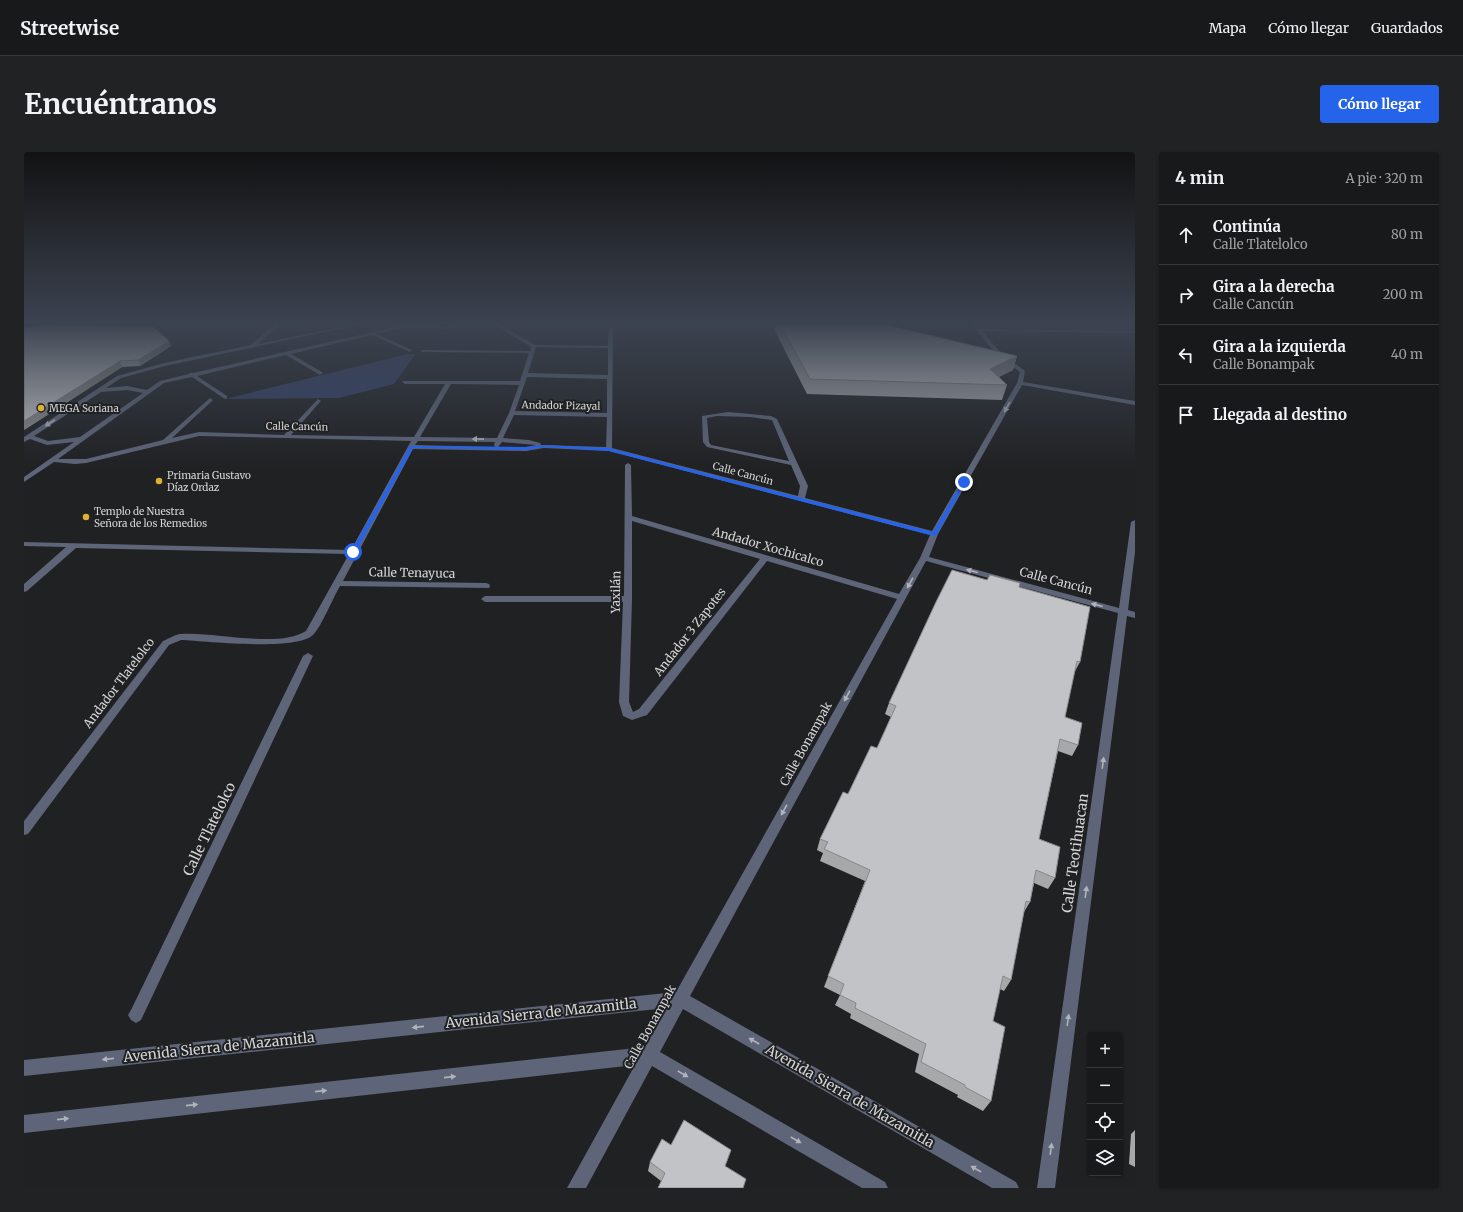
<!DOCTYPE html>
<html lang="es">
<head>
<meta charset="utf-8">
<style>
  :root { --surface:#18191a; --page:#212223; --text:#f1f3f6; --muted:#9fa0a2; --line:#363839; --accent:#2563eb }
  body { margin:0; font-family:Merriweather,serif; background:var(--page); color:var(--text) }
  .controls { position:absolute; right:12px; bottom:12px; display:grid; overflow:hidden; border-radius:4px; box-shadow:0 1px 3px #0004 }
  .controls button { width:36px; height:36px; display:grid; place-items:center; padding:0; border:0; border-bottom:1px solid var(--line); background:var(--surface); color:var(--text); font:20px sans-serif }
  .stop { position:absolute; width:12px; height:12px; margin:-9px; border:3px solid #2563eb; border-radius:50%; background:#fff }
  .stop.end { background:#2563eb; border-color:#fff; box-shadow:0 1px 4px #0008 }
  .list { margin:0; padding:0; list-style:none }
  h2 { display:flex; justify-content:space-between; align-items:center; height:52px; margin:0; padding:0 16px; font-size:17px }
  h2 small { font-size:13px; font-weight:400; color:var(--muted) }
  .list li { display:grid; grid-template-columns:26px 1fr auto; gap:12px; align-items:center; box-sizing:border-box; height:60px; padding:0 16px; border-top:1px solid var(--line) }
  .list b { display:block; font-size:15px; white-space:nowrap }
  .list p { margin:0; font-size:13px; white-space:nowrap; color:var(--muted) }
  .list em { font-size:13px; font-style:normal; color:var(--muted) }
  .icon { flex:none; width:22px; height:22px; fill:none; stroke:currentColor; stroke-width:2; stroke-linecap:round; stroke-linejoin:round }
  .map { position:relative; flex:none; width:1111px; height:1036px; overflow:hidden; border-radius:4px }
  header { display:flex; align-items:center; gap:24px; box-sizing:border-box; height:56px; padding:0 20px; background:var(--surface); border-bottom:1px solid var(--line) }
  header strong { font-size:19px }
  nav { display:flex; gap:22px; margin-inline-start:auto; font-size:14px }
  .intro { display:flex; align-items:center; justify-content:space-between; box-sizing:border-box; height:96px; padding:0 24px }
  h1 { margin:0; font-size:28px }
  .button { padding:10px 18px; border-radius:4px; background:var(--accent); color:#fff; font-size:14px; font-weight:700 }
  main { display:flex; gap:24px; padding:0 24px }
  aside { flex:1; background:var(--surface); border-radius:4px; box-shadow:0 1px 3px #0004 }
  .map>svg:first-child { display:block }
  .green { fill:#33416a }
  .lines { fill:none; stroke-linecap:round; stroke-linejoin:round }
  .minor { fill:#5e6579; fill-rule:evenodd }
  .wall { fill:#a7a8aa }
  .shaded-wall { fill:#88888b }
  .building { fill:#c2c3c6; stroke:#88888b }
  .oneway { fill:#b1b3ba }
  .route { fill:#2563eb }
  .poi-dot { fill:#ddb133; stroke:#202123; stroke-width:1.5 }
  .labels { text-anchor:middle; stroke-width:4; stroke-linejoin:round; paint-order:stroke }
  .far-street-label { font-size:10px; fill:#d4d4d6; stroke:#202123 }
  .far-poi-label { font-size:10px; fill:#d4d4d6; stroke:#202123; text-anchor:start }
  .street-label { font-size:12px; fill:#d4d4d6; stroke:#202123 }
  .near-street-label { font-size:14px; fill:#d4d4d6; stroke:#202123 }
</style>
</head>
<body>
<header>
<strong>Streetwise</strong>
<nav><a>Mapa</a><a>Cómo llegar</a><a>Guardados</a></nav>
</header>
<div class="intro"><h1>Encuéntranos</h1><a class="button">Cómo llegar</a></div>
<main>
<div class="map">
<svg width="1111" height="1036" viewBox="0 0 1111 1036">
  <rect width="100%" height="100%" fill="#202123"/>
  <path class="green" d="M 384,202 L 390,202 L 391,203 L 370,232 L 315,246 L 201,247 Z"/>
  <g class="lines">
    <g class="minor">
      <path d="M 251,172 L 256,172 L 234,192 L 331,172 L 339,172 L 141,214 L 97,226 L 82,236 L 103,234 L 123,238 L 136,229 L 165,222 L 165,221 L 169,221 L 375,174 L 373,173 L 374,172 L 418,175 L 468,172 L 418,177 L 384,175 L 353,182 L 388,198 L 386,200 L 348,183 L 267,202 L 298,220 L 299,221 L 296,223 L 262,203 L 173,224 L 203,244 L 203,246 L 201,247 L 168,225 L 140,231 L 34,307 L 62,307 L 139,288 L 186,246 L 189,248 L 188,249 L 148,286 L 175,280 L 260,283 L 294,247 L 297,249 L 296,250 L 267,283 L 390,285 L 421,232 L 381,232 L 378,230 L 379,229 L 496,229 L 505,201 L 398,200 L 396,198 L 506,199 L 507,195 L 470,172 L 475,172 L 511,193 L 584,194 L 585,172 L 589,172 L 588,296 L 774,344 L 776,334 L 767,313 L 683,295 L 679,290 L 678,264 L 704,260 L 747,264 L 753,267 L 784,334 L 781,346 L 908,379 L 993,231 L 996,220 L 974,204 L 947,172 L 951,172 L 956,177 L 1111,179 L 1111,181 L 958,179 L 978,202 L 1001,219 L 999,230 L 1111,249 L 1111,253 L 998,233 L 914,382 L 905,405 L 1095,456 L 1107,370 L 1111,368 L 1111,400 L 1104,458 L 1111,460 L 1111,466 L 1103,464 L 1031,1036 L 1013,1036 L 1094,461 L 902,409 L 666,844 L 992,1030 L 995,1036 L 968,1036 L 659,857 L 636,900 L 861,1030 L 864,1036 L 838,1036 L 628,914 L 562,1036 L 543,1036 L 611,913 L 0,981 L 0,963 L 621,895 L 643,856 L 0,924 L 0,908 L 652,840 L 873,447 L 743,409 L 623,563 L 608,568 L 599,564 L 595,550 L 599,450 L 461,450 L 457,447 L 461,444 L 600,444 L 601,313 L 604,311 L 607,313 L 608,364 L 875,442 L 896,406 L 906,383 L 585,299 L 520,296 L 502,299 L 389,297 L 319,429 L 462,431 L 465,432 L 466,434 L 465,436 L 316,434 C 309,446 298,473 290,482 C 274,500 182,489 157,488 L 145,493 L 4,682 L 0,683 L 0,669 L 139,489 C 144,487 150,483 156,482 C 190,479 254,497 282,479 L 325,402 L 52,396 L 3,439 L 0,440 L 0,432 L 42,395 L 0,394 L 0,390 L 327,398 L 387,289 L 175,284 L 62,311 L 51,312 L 30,310 L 0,330 L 0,325 L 50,290 L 23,293 L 6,287 L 0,290 L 0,285 L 93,224 L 140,211 L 227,193 ZM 512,195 L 584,196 L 584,223 L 504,221 ZM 503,225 L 583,227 L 583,261 L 491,259 ZM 427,232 L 495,233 L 485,261 L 473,286 L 396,285 ZM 103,238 L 119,241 L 56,285 L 24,289 L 10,284 L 77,240 ZM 490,263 L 583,265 L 582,295 L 517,293 L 516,291 L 505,288 L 479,286 ZM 693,264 L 726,265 L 748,268 L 765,309 L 687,293 L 685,290 L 683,266 ZM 394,289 L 471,290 L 470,293 L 471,295 L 391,293 ZM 478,290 L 512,293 L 502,295 L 474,295 ZM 608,369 L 736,407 L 615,557 L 609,560 L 605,550 L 608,447 Z"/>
      <path d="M 284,501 L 289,504 L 117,868 L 112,871 L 107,868 L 104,863 L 107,858 L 279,504 Z"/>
    </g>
  </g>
  <g class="wall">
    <path d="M 752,172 L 858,172 L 993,204 L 989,218 L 975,225 L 983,233 L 978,248 L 783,242 L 751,179 Z"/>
    <path d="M 130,175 L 147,194 L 116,214 L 98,215 L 0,278 Z"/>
    <path d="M 963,428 L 995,435 L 1056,510 L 1050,521 L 1041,565 L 1054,593 L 1048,604 L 1034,599 L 1015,687 L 1031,726 L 1024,737 L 1010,731 L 1006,750 L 1000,760 L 987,828 L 980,839 L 976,837 L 969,869 L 967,949 L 959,959 L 933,945 L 934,943 L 891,920 L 895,902 L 826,866 L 827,862 L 811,853 L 816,843 L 800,835 L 841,729 L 796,709 L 799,701 L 793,698 L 796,687 L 824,642 L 853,596 L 867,565 L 861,562 L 865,551 Z"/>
    <path d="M 1111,978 L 1111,1015 L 1105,1012 L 1107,982 Z"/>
    <path d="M 647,993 L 704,1007 L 701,1014 L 637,1029 L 624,1019 L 626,1010 Z"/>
  </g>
  <g class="shaded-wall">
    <path d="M 145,189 L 147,194 L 116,214 L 114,208 Z"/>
    <path d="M 993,204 L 989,218 L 961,231 L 966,217 Z"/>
    <path d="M 96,209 L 98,215 L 0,278 L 0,269 Z"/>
  </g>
  <g class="building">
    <path d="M 756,172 L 858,172 L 993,204 L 966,217 L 983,233 L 786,227 Z"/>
    <path d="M 19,173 L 130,175 L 145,189 L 114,208 L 96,209 L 0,269 L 0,176 Z"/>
    <path d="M 928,418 L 963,428 L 966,423 L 996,431 L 995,435 L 1066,455 L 1056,510 L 1053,509 L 1041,565 L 1058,571 L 1054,593 L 1036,587 L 1015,687 L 1036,695 L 1031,726 L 1012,718 L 1006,750 L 1002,749 L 987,828 L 979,824 L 969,869 L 981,875 L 967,949 L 941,935 L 941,933 L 897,910 L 902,892 L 831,856 L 832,851 L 816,843 L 820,832 L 804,824 L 846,718 L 800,697 L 804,690 L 796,687 L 819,640 L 824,642 L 847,594 L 853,596 L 872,554 L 865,551 L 912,450 Z"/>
    <path d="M 660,968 L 707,998 L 701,1014 L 722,1027 L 719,1036 L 634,1036 L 641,1021 L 626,1010 L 638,987 L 647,993 Z"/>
  </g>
  <defs><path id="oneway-solid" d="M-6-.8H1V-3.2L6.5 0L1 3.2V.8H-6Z"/></defs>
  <g class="oneway">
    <use href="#oneway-solid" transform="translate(983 255) rotate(120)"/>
    <use href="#oneway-solid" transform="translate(26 271) rotate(147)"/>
    <use href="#oneway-solid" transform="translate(454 287) rotate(-179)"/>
    <use href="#oneway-solid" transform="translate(948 419) rotate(-165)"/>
    <use href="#oneway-solid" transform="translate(886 431) rotate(119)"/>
    <use href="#oneway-solid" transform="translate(1073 453) rotate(-165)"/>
    <use href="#oneway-solid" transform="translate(823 544) rotate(119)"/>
    <use href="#oneway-solid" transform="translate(1079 611) rotate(-82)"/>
    <use href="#oneway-solid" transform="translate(760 658) rotate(119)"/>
    <use href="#oneway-solid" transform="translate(1062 740) rotate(-82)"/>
    <use href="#oneway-solid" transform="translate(1044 868) rotate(-82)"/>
    <use href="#oneway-solid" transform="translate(394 875) rotate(174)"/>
    <use href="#oneway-solid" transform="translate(730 889) rotate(-150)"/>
    <use href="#oneway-solid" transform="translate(84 907) rotate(174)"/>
    <use href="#oneway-solid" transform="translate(659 922) rotate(30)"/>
    <use href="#oneway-solid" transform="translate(426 925) rotate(-6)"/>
    <use href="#oneway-solid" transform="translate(297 939) rotate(-6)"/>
    <use href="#oneway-solid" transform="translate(168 953) rotate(-6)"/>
    <use href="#oneway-solid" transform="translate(39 967) rotate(-6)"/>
    <use href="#oneway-solid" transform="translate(772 988) rotate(30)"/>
    <use href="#oneway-solid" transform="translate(1027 997) rotate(-82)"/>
    <use href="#oneway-solid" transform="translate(952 1017) rotate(-150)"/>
  </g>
  <linearGradient id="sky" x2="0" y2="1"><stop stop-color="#121213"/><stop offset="0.54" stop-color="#3c4350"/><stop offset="1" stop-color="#3c4350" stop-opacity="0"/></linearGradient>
  <rect width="1111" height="317" fill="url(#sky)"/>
  <path class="route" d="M 520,293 L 585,296 L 909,380 L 938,330 L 940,329 L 942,330 L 913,382 L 910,384 L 585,299 L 520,295 L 502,298 L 389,296 L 332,400 L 329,401 L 327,400 L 386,294 L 502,295 Z"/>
  <g class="poi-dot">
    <circle cx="17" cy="256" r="4"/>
    <circle cx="135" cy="329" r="4"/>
    <circle cx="62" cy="365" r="4"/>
  </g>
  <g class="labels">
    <g class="far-street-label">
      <text transform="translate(537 253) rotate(1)" y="4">Andador Pizayal</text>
      <text transform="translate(273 274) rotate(1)" y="4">Calle Cancún</text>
      <text transform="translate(719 321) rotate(15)" y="4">Calle Cancún</text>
    </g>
    <g class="far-poi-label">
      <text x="25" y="260">MEGA Soriana</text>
      <text x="143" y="327">Primaria Gustavo<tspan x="143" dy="12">Díaz Ordaz</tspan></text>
      <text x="70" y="363">Templo de Nuestra<tspan x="70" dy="12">Señora de los Remedios</tspan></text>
    </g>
    <g class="street-label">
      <text transform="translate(744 395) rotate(16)" y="4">Andador Xochicalco</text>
      <text transform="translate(388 421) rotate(1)" y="4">Calle Tenayuca</text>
      <text transform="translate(1032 429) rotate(15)" y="4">Calle Cancún</text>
      <text transform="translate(592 440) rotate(-89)" y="4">Yaxilán</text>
      <text transform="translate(666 480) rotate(-52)" y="4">Andador 3 Zapotes</text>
      <text transform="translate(95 531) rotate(-53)" y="4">Andador Tlatelolco</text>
      <text transform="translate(782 592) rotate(-61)" y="4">Calle Bonampak</text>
      <text transform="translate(626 875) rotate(-61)" y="4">Calle Bonampak</text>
    </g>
    <g class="near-street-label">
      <text transform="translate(185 677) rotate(-64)" y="5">Calle Tlatelolco</text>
      <text transform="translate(1051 701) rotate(-82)" y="5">Calle Teotihuacan</text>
      <text transform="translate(517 861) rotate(-6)" y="5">Avenida Sierra de Mazamitla</text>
      <text transform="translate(195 895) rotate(-6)" y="5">Avenida Sierra de Mazamitla</text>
      <text transform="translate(826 944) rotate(30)" y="5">Avenida Sierra de Mazamitla</text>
    </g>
  </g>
</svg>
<div class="controls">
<button>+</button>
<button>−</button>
<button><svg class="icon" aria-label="locate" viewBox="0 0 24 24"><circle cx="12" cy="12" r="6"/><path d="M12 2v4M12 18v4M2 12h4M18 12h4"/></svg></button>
<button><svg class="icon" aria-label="layers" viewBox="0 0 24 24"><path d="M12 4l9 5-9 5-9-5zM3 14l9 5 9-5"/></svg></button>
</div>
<div class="stop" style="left:329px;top:400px"></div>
<div class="stop end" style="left:940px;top:330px"></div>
</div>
<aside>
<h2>4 min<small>A pie · 320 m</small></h2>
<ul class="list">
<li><svg class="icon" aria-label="ahead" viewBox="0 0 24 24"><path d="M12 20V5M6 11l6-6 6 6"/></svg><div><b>Continúa</b><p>Calle Tlatelolco</p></div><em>80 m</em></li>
<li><svg class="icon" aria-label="right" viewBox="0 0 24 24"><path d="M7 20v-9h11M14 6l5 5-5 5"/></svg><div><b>Gira a la derecha</b><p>Calle Cancún</p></div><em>200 m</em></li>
<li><svg class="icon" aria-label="left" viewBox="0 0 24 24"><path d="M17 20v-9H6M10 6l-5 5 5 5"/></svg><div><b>Gira a la izquierda</b><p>Calle Bonampak</p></div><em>40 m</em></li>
<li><svg class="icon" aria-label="arrive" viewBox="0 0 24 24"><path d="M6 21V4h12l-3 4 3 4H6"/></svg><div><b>Llegada al destino</b></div></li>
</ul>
</aside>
</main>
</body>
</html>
